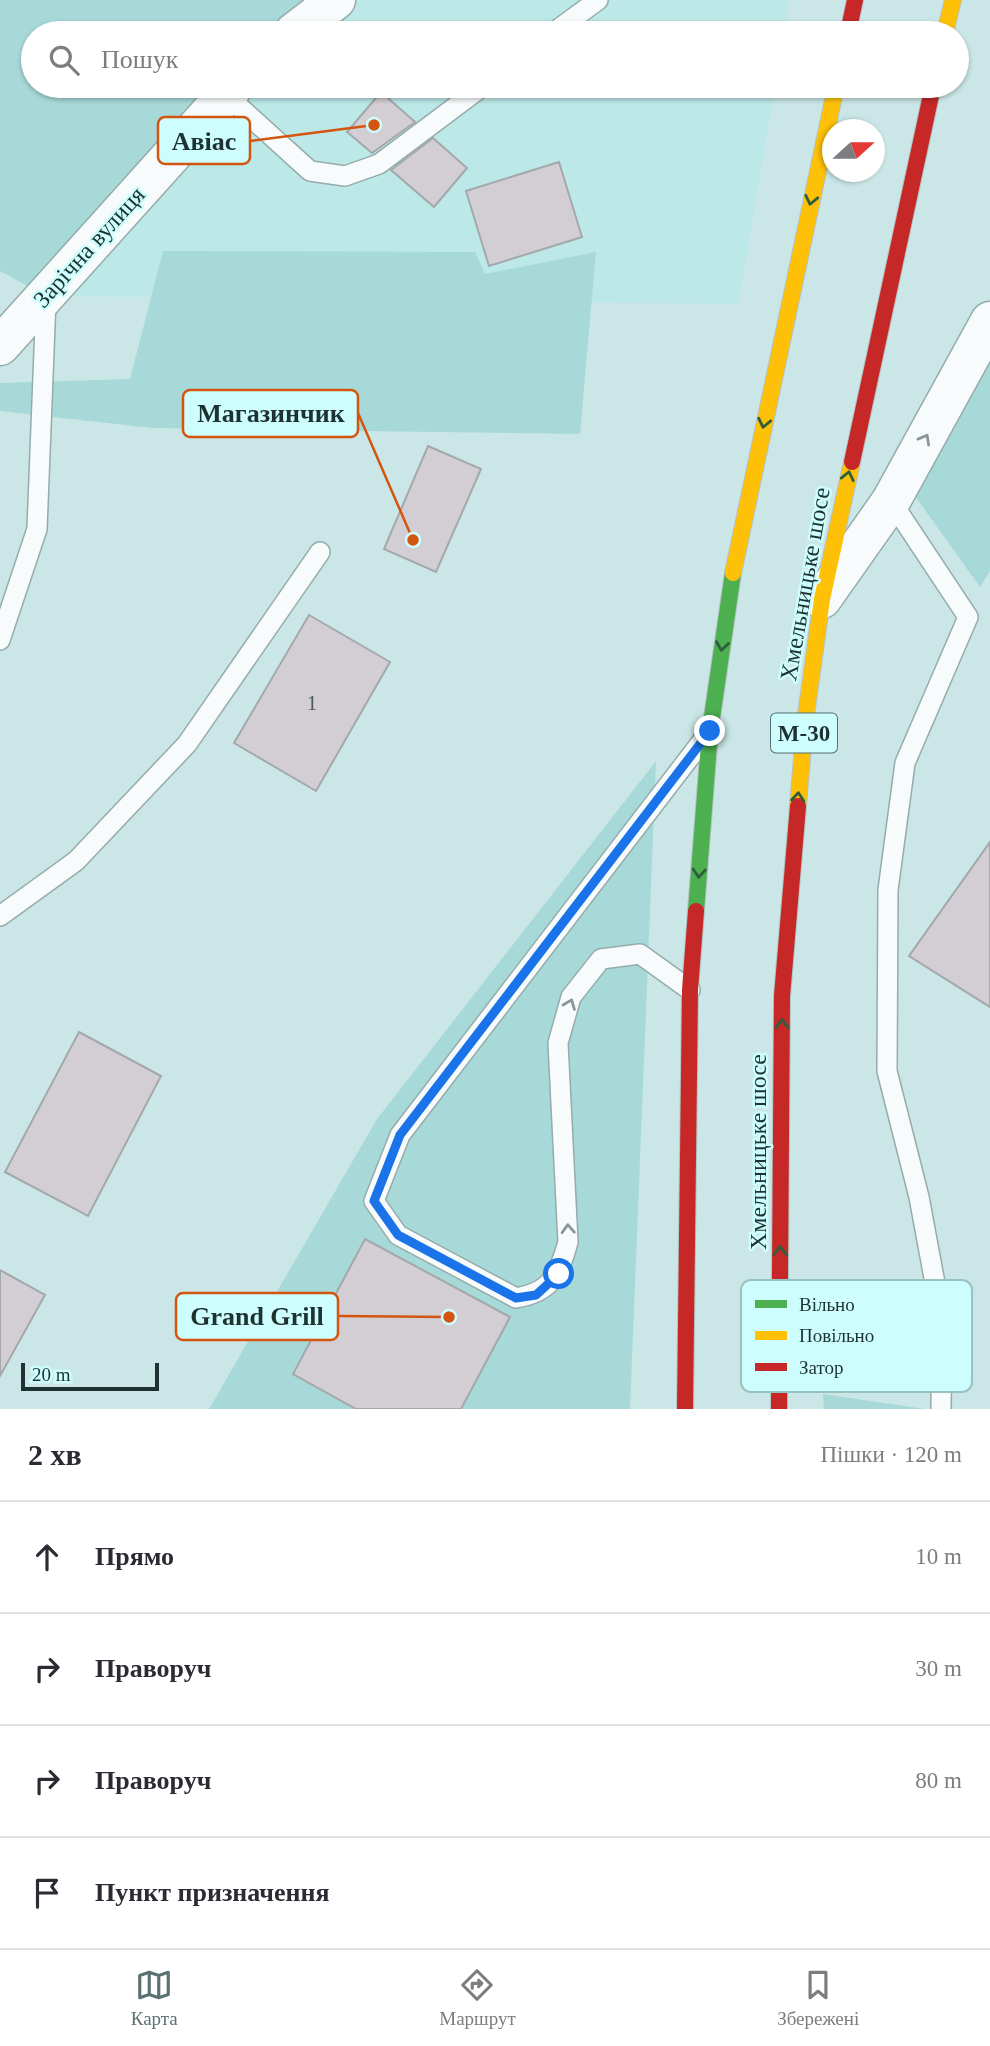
<!DOCTYPE html>
<html lang="uk">
<head>
<meta charset="utf-8">
<style>
  :root { --surface:#fff; --page:#f2f2f3; --text:#2b2b33; --muted:#7c7c81; --line:#e1e1e2; --accent:#5b7171 }
  body { margin:0; font-family:"Times New Roman",serif; background:var(--page); color:var(--text) }
  .compass { position:absolute; left:822px; top:119px; width:63px; height:63px; border-radius:50%; background:var(--surface); box-shadow:0 2px 5px #0004; rotate:69deg }
  .scale { position:absolute; left:21px; bottom:18px; width:138px; box-sizing:border-box; padding-left:7px; border:4px solid #1f3232; border-top:0; font-size:19px; line-height:24px; white-space:nowrap; color:#1f3232; -webkit-text-stroke:5px #cdfefd; paint-order:stroke }
  .stop { position:absolute; width:21px; height:21px; margin:-16px; border:5px solid #1a73e8; border-radius:50%; background:#fff }
  .stop.end { background:#1a73e8; border-color:#fff; box-shadow:0 2px 7px #0008 }
  .list { margin:0; padding:0; list-style:none }
  h2 { display:flex; justify-content:space-between; align-items:center; height:91px; margin:0; padding:0 28px; font-size:30px }
  h2 small { font-size:23px; font-weight:400; color:var(--muted) }
  .list li { display:grid; grid-template-columns:46px 1fr auto; gap:21px; align-items:center; box-sizing:border-box; height:112px; padding:0 28px; border-top:2px solid var(--line) }
  .list b { display:block; font-size:26px; white-space:nowrap }
  .list em { font-size:23px; font-style:normal; color:var(--muted) }
  .icon { flex:none; width:38px; height:38px; fill:none; stroke:currentColor; stroke-width:2; stroke-linecap:round; stroke-linejoin:round }
  .map { position:relative; flex:none; width:990px; height:1409px; overflow:hidden }
  .search { position:absolute; background:var(--surface); box-shadow:0 2px 5px #0004; left:21px; right:21px; top:21px; height:77px; display:flex; align-items:center; gap:18px; box-sizing:border-box; padding:0 24px; border-radius:38px; color:var(--muted); font-size:26px }
  .sheet { height:539px; background:var(--surface) }
  nav { display:flex; justify-content:space-around; align-items:center; box-sizing:border-box; height:98px; border-top:2px solid var(--line); background:var(--surface); font-size:19px; color:var(--muted) }
  nav a { display:grid; justify-items:center; gap:4px }
  nav .on { color:var(--accent) }
  .map>svg:first-child { display:block }
  .built { fill:#bce8e8 }
  .green { fill:#a8d9d9 }
  .building { fill:#d2ced4; stroke:#a3a8ab; stroke-width:2 }
  .lines { fill:none; stroke-linecap:round; stroke-linejoin:round }
  .lane-casing { stroke:#96abab; stroke-width:22 }
  .street-casing { stroke:#96abab; stroke-width:41 }
  .fast-casing { stroke:#b4c2c2; stroke-width:18 }
  .slow-casing { stroke:#b4c2c2; stroke-width:18 }
  .jam-casing { stroke:#b4c2c2; stroke-width:18 }
  .lane { stroke:#f7fbfb; stroke-width:19 }
  .street { stroke:#f7fbfb; stroke-width:38 }
  .fast { stroke:#4caf50; stroke-width:16 }
  .slow { stroke:#ffc107; stroke-width:16 }
  .jam { stroke:#c62828; stroke-width:16 }
  .oneway { stroke:#2f5e3c }
  .oneway2 { stroke:#8b9696 }
  .route { stroke:#1a73e8; stroke-width:9 }
  .labels { text-anchor:middle; stroke-width:5; stroke-linejoin:round; paint-order:stroke }
  .number-label { font-size:21px; fill:#4c595a }
  .shield { fill:#cdfefd; stroke:#536f6f; stroke-width:2 }
  .shield-label { font-size:23px; font-weight:bold; fill:#1f3232 }
  .street-label { font-size:24px; fill:#1f3232; stroke:#cdfefd }
  .key { fill:#cdfefd; stroke:#99c1c0; stroke-width:2 }
  .key-label { font-size:19px; fill:#1f3232 }
  .leader { fill:none; stroke:#d45510; stroke-width:2.5 }
  .callout-dot { fill:#d45510; stroke:#cdfefd; stroke-width:2.5 }
  .callout { fill:#cdfefd; stroke:#d45510; stroke-width:2.5 }
  .callout-label { font-size:26px; text-anchor:middle; font-weight:bold; fill:#1f3232 }
</style>
</head>
<body>
<div class="map">
<svg width="990" height="1409" viewBox="0 0 990 1409">
  <rect width="100%" height="100%" fill="#cbe6e6"/>
  <path class="built" d="M 0,0 L 789,0 L 784,33 L 33,33 L 33,86 L 775,86 L 738,304 L 46,296 L 0,271 Z"/>
  <g class="green">
    <path d="M 0,0 L 336,0 L 293,33 L 33,33 L 33,86 L 234,86 L 46,296 L 0,271 Z"/>
    <path d="M 163,251 L 475,252 L 485,274 L 596,252 L 580,434 L 152,428 L 0,411 L 0,383 L 130,379 Z"/>
    <path d="M 990,363 L 990,571 L 980,587 L 915,496 Z"/>
    <path d="M 656,761 L 630,1409 L 209,1409 L 377,1119 Z"/>
    <path d="M 823,1394 L 925,1409 L 824,1409 Z"/>
  </g>
  <g class="building">
    <path d="M 381,92 L 415,122 L 372,153 L 347,132 Z"/>
    <path d="M 433,138 L 467,168 L 434,207 L 391,170 Z"/>
    <path d="M 559,162 L 582,237 L 489,266 L 466,191 Z"/>
    <path d="M 428,446 L 481,469 L 436,572 L 384,549 Z"/>
    <path d="M 309,615 L 390,662 L 316,791 L 234,743 Z"/>
    <path d="M 990,842 L 990,1007 L 909,956 Z"/>
    <path d="M 79,1032 L 161,1076 L 88,1216 L 5,1172 Z"/>
    <path d="M 365,1239 L 510,1317 L 461,1409 L 356,1409 L 293,1374 Z"/>
    <path d="M 0,1270 L 45,1295 L 0,1376 Z"/>
  </g>
  <g class="lines">
    <defs>
      <g id="lane">
        <path d="M 553,33 L 598,0"/>
        <path d="M 225,94 L 310,171 L 345,176 L 379,164 L 483,86"/>
        <path d="M 891,501 L 968,617 L 905,763 L 888,890 L 887,1071 L 919,1197 L 942,1321 L 941,1409"/>
        <path d="M 0,640 L 37,529 L 46,300"/>
        <path d="M 0,916 L 76,861 L 187,744 L 320,552"/>
        <path d="M 690,990 L 640,954 L 601,959 L 571,997 L 558,1043 L 568,1242 C 559,1274 552,1292 516,1298 L 398,1235 L 374,1201 L 400,1135 L 703,740"/>
      </g>
      <g id="street">
        <path d="M 293,33 L 336,0"/>
        <path d="M 0,346 L 234,86"/>
        <path d="M 822,599 L 891,501 L 990,321"/>
      </g>
      <path id="fast" d="M 696,911 L 710,731 L 733,573"/>
      <g id="slow">
        <path d="M 945,33 L 953,0"/>
        <path d="M 733,573 L 836,86"/>
        <path d="M 798,806 L 805,722 L 822,599 L 852,462"/>
      </g>
      <g id="jam">
        <path d="M 848,33 L 855,0"/>
        <path d="M 852,462 L 933,86"/>
        <path d="M 685,1409 L 690,990 L 696,911"/>
        <path d="M 779,1409 L 782,996 L 798,806"/>
      </g>
    </defs>
    <use href="#lane" class="lane-casing"/>
    <use href="#street" class="street-casing"/>
    <use href="#fast" class="fast-casing"/>
    <use href="#slow" class="slow-casing"/>
    <use href="#jam" class="jam-casing"/>
    <use href="#lane" class="lane"/>
    <use href="#street" class="street"/>
    <use href="#fast" class="fast"/>
    <use href="#slow" class="slow"/>
    <use href="#jam" class="jam"/>
  </g>
  <defs><path id="oneway-chevron" d="M-2-3.5L2.5 0L-2 3.5" fill="none" stroke-width="1.6" stroke-linecap="round" stroke-linejoin="round" transform="scale(1.75)"/></defs>
  <g class="oneway">
    <use href="#oneway-chevron" transform="translate(811 200) rotate(102)"/>
    <use href="#oneway-chevron" transform="translate(764 423) rotate(102)"/>
    <use href="#oneway-chevron" transform="translate(848 476) rotate(-78)"/>
    <use href="#oneway-chevron" transform="translate(722 646) rotate(98)"/>
    <use href="#oneway-chevron" transform="translate(798 797) rotate(-85)"/>
    <use href="#oneway-chevron" transform="translate(699 873) rotate(94)"/>
    <use href="#oneway-chevron" transform="translate(782 1024) rotate(-90)"/>
    <use href="#oneway-chevron" transform="translate(780 1251) rotate(-90)"/>
  </g>
  <g class="oneway2">
    <use href="#oneway-chevron" transform="translate(925 439) rotate(-61)"/>
    <use href="#oneway-chevron" transform="translate(570 1004) rotate(-69)"/>
    <use href="#oneway-chevron" transform="translate(568 1229) rotate(-93)"/>
  </g>
  <g class="lines">
    <path class="route" d="M 559,1274 L 536,1295 L 516,1298 L 398,1235 L 374,1201 L 400,1135 L 710,731"/>
  </g>
  <g class="labels">
    <g class="number-label">
      <text x="312" y="710">1</text>
    </g>
    <rect class="shield" x="771" y="713.5" width="66" height="39" rx="5"/>
    <g class="shield-label">
      <text x="804" y="741">М-30</text>
    </g>
    <g class="street-label">
      <text transform="translate(89 247) rotate(-48)" y="8">Зарічна вулиця</text>
      <text transform="translate(805 584) rotate(-80)" y="8">Хмельницьке шосе</text>
      <text transform="translate(758 1152) rotate(-90)" y="8">Хмельницьке шосе</text>
    </g>
  </g>
  <rect x="741" y="1280" width="231" height="112" rx="10" class="key"/>
  <rect x="755" y="1300" width="32" height="8" fill="#4caf50"/>
  <rect x="755" y="1331" width="32" height="9" fill="#ffc107"/>
  <rect x="755" y="1363" width="32" height="8" fill="#c62828"/>
  <g class="key-label">
    <text x="799" y="1311">Вільно</text>
    <text x="799" y="1342">Повільно</text>
    <text x="799" y="1374">Затор</text>
  </g>
  <path class="leader" d="M374 125L250 141M413 540L358 413M449 1317L338 1316"/>
  <g class="callout-dot">
    <circle cx="374" cy="125" r="7"/>
    <circle cx="413" cy="540" r="7"/>
    <circle cx="449" cy="1317" r="7"/>
  </g>
  <g class="callout">
    <rect x="158" y="117" width="92" height="47" rx="7"/>
    <rect x="183" y="390" width="175" height="47" rx="7"/>
    <rect x="176" y="1293" width="162" height="47" rx="7"/>
  </g>
  <g class="callout-label">
    <text x="204" y="150">Авіас</text>
    <text x="271" y="422">Магазинчик</text>
    <text x="257" y="1325">Grand Grill</text>
  </g>
</svg>
<svg class="compass" viewBox="-18 -18 36 36"><path d="M0-13l5 13h-10z" fill="#e53935"/><path d="M0 13l5-13h-10z" fill="#7c7c81"/></svg>
<div class="scale">20 m</div>
<div class="stop" style="left:559px;top:1274px"></div>
<div class="stop end" style="left:710px;top:731px"></div>
<div class="search"><svg class="icon" aria-label="search" viewBox="0 0 24 24"><circle cx="10" cy="10" r="6"/><path d="M15 15l6 6"/></svg>Пошук</div>
</div>
<section class="sheet">
<h2>2 хв<small>Пішки · 120 m</small></h2>
<ul class="list">
<li><svg class="icon" aria-label="ahead" viewBox="0 0 24 24"><path d="M12 20V5M6 11l6-6 6 6"/></svg><div><b>Прямо</b></div><em>10 m</em></li>
<li><svg class="icon" aria-label="right" viewBox="0 0 24 24"><path d="M7 20v-9h11M14 6l5 5-5 5"/></svg><div><b>Праворуч</b></div><em>30 m</em></li>
<li><svg class="icon" aria-label="right" viewBox="0 0 24 24"><path d="M7 20v-9h11M14 6l5 5-5 5"/></svg><div><b>Праворуч</b></div><em>80 m</em></li>
<li><svg class="icon" aria-label="arrive" viewBox="0 0 24 24"><path d="M6 21V4h12l-3 4 3 4H6"/></svg><div><b>Пункт призначення</b></div></li>
</ul>
</section>
<nav>
<a class="on"><svg class="icon" aria-label="map" viewBox="0 0 24 24"><path d="M3 6l6-2 6 2 6-2v14l-6 2-6-2-6 2zM9 4v14M15 6v14"/></svg>Карта</a>
<a><svg class="icon" aria-label="directions" viewBox="0 0 24 24"><path d="M12 3l9 9-9 9-9-9zM9 14v-3h6M13 9l2 2-2 2"/></svg>Маршрут</a>
<a><svg class="icon" aria-label="saved" viewBox="0 0 24 24"><path d="M7 4h10v16l-5-4-5 4z"/></svg>Збережені</a>
</nav>
</body>
</html>
